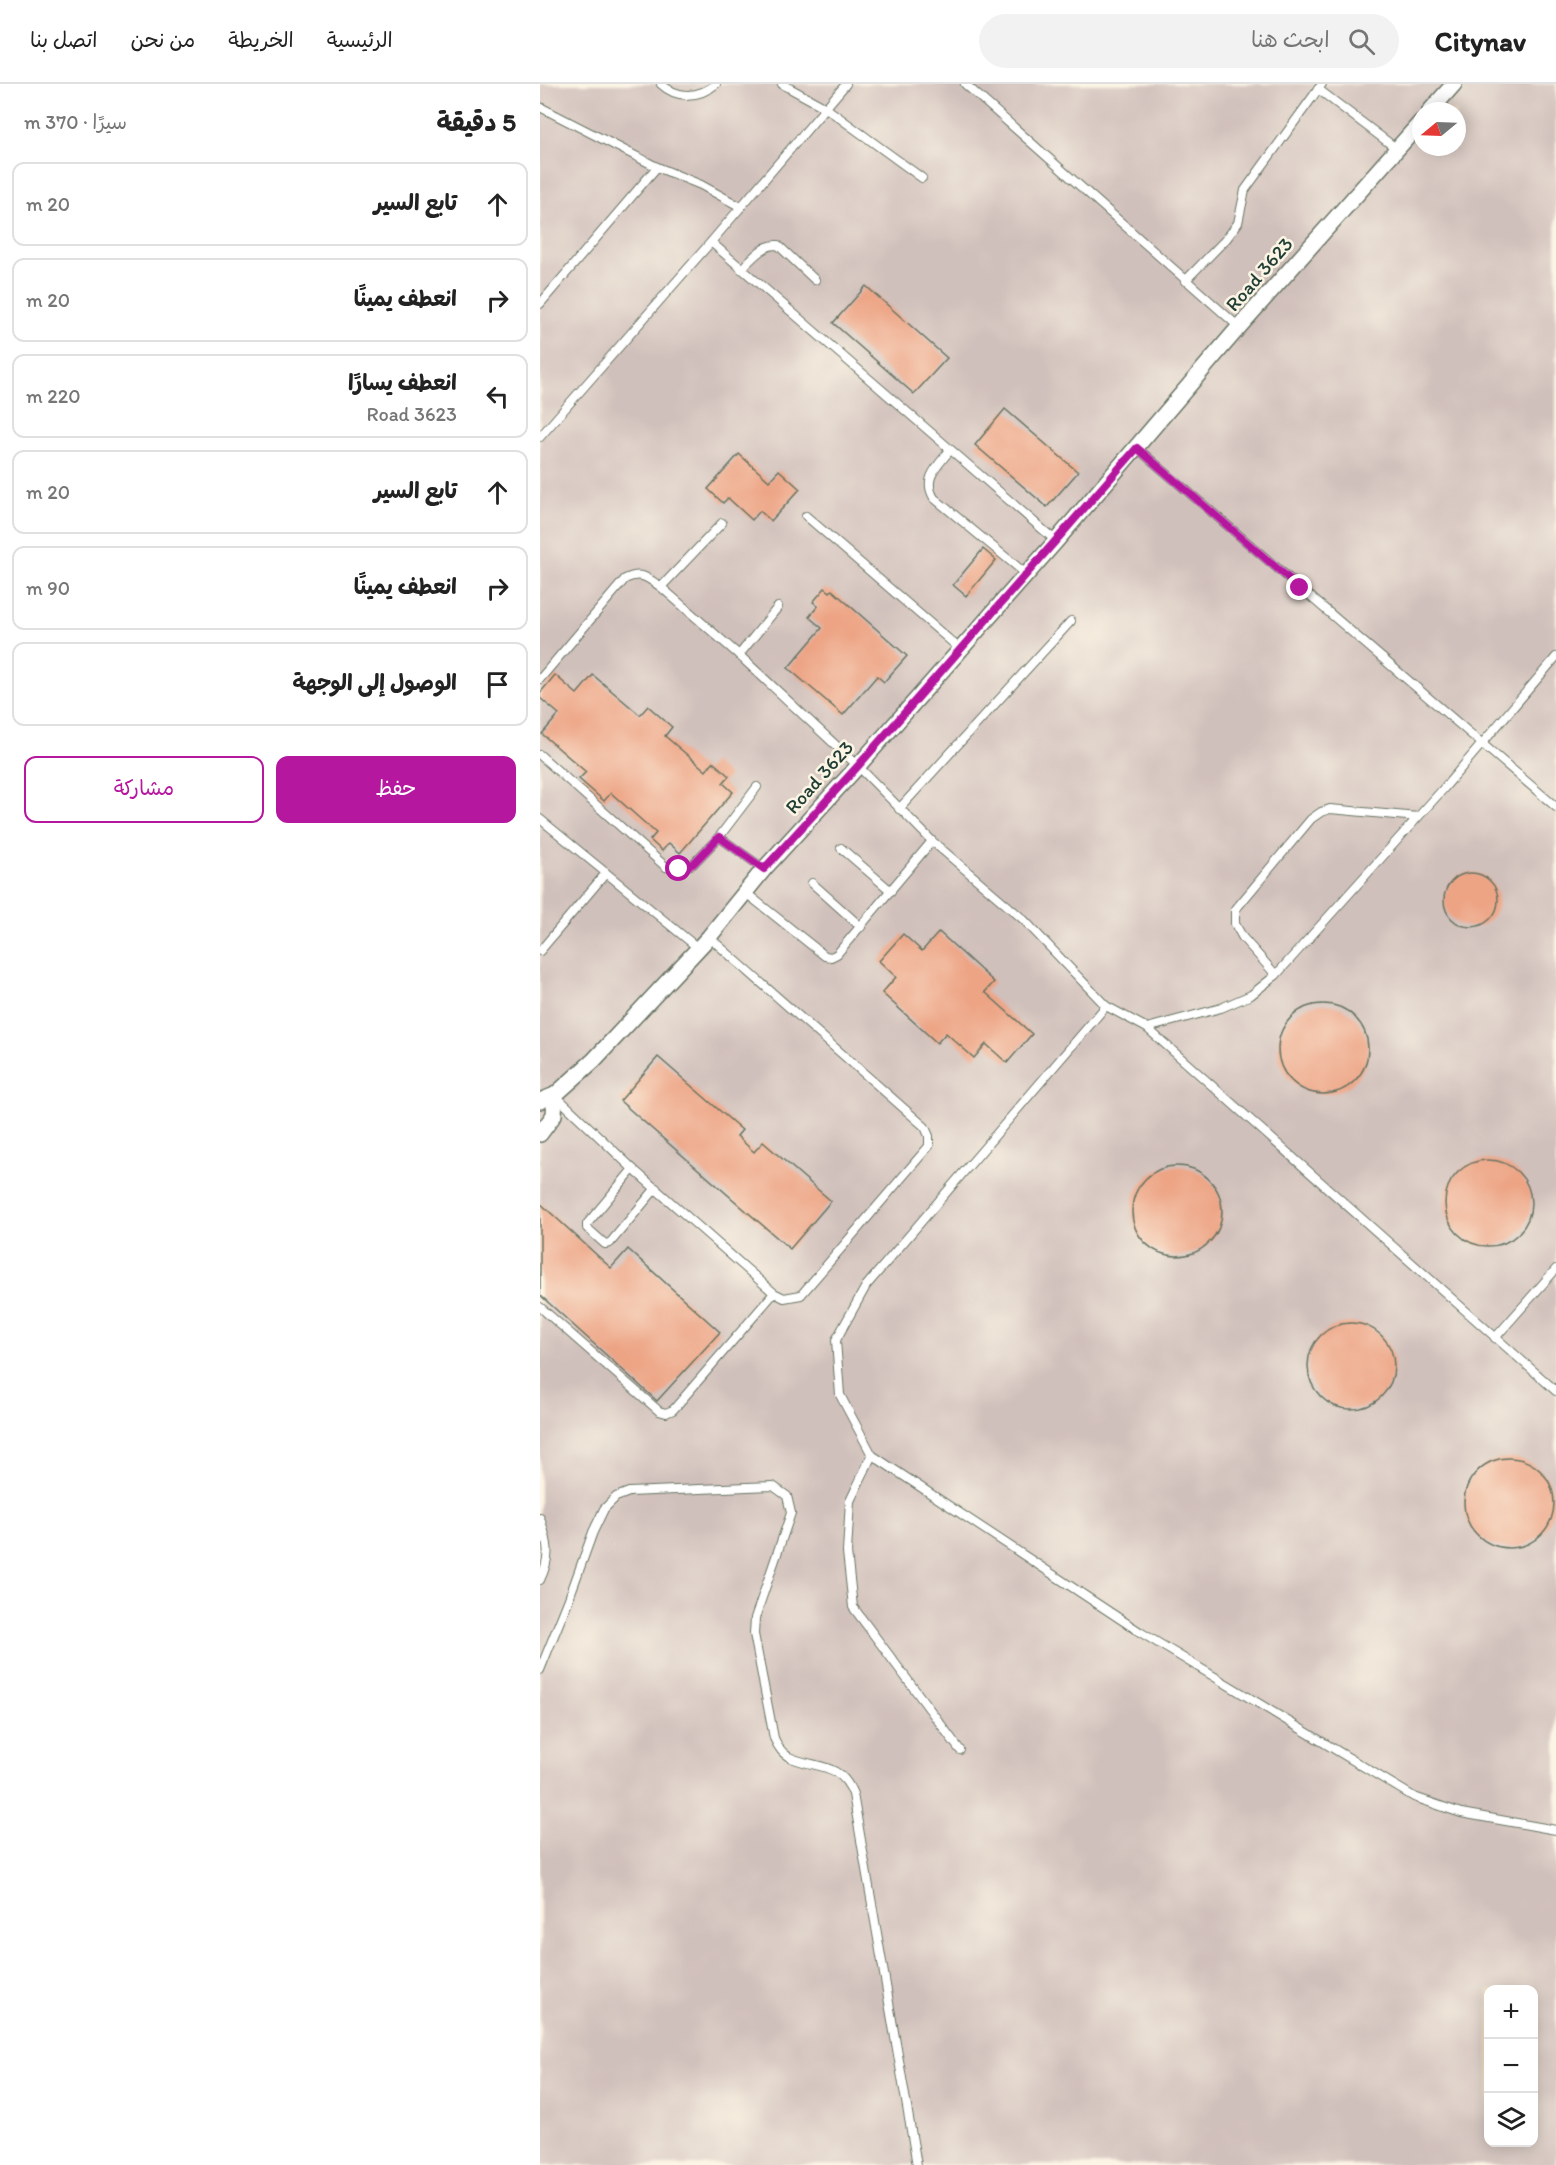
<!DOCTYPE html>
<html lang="ar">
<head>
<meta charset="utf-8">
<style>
  :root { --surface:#fff; --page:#f2f2f2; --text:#222; --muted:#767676; --line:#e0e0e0; --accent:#b5179e }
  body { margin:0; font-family:Itim,"Playpen Sans Arabic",sans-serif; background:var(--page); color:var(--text); direction:rtl }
  .controls { position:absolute; right:18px; bottom:18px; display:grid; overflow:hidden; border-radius:12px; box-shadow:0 3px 15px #0003 }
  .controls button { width:54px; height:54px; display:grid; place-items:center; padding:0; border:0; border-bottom:2px solid var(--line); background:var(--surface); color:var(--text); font:30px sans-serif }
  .compass { position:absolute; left:872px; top:18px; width:54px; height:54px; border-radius:50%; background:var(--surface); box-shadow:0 3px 15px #0003; rotate:251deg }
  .stop { position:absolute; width:18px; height:18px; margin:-14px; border:4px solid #b5179e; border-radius:50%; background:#fff }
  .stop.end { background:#b5179e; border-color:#fff; box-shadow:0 2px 6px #0008 }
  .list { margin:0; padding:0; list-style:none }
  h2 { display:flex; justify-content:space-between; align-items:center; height:78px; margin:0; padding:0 24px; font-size:26px }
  h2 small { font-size:20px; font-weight:400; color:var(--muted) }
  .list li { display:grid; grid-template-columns:39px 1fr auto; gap:18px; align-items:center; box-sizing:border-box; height:84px; margin:0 12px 12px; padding:0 12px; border:2px solid var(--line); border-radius:12px }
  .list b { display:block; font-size:22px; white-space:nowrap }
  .list p { margin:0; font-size:20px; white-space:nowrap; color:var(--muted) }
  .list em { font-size:20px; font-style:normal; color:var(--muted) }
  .actions { display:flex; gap:12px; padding:18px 24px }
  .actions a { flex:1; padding:14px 0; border:2px solid var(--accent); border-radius:12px; text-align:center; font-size:21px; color:var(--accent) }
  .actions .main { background:var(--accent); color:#fff }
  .icon { flex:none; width:33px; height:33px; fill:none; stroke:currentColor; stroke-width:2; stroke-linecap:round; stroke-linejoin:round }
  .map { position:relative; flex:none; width:1016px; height:2081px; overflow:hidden; direction:ltr }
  header { display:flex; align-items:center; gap:36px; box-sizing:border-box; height:84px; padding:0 30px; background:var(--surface); border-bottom:2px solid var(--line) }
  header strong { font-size:28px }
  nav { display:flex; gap:33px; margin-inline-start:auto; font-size:21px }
  .search { width:420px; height:54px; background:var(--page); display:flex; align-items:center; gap:15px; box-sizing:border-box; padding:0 21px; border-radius:33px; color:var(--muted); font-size:22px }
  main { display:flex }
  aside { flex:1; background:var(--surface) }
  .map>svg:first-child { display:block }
  .industrial { fill:#d0c0bb; fill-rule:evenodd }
  .building { fill:#eda485 }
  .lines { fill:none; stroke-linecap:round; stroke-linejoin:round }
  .lane-casing { stroke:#687463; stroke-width:10 }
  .street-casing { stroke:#687463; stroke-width:18 }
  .lane { stroke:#fff; stroke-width:8 }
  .street { stroke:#fff; stroke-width:15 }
  .route { stroke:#b5179e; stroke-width:8 }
  .labels { text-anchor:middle; stroke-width:5; stroke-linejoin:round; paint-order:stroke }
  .street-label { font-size:20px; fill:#1f3d34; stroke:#fcf5e5 }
</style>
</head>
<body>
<header>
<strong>Citynav</strong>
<div class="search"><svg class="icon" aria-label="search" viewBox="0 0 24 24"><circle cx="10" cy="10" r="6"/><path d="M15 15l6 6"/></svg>ابحث هنا</div>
<nav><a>الرئيسية</a><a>الخريطة</a><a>من نحن</a><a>اتصل بنا</a></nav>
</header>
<main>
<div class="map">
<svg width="1016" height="2081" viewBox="0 0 1016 2081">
  <rect width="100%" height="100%" fill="#fcf5e5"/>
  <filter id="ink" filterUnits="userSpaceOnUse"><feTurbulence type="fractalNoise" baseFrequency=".0167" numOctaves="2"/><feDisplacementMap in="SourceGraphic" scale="12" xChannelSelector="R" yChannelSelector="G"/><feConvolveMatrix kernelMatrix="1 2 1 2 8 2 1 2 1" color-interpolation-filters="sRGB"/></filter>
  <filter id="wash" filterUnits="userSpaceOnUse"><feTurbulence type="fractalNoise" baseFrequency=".008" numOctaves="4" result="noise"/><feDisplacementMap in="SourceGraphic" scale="24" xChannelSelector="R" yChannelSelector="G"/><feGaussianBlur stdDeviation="1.35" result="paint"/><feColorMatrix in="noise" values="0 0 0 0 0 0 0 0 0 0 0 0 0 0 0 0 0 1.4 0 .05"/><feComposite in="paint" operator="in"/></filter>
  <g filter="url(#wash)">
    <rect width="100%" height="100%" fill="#f1daba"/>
    <path class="industrial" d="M 0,0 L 1016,0 L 1016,2081 L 0,2081 ZM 881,27 L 917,27 L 917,63 L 881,63 ZM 948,1906 L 993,1906 L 993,2058 L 948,2058 Z"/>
    <g id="blocks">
      <g class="building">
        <path d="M 326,202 L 407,274 L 374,310 L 293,239 Z"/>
        <path d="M 465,325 L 538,388 L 507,423 L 435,361 Z"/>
        <path d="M 199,370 L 229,397 L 239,386 L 260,405 L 231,437 L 220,427 L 212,436 L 188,414 L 183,419 L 168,405 Z"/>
        <path d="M 443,465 L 456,476 L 426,512 L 413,501 Z"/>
        <path d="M 285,504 L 290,508 L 292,506 L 367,572 L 344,598 L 337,592 L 303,631 L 248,584 L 282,544 L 269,533 L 278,522 L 273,518 Z"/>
        <path d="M 15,591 L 37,610 L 53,591 L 100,631 L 108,622 L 132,643 L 125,652 L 166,687 L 173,678 L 189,692 L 183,699 L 193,708 L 140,769 L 129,759 L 122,767 L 110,756 L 116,749 L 71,709 L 64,717 L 39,695 L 46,688 L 2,650 L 19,630 L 0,614 L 0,609 Z"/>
        <circle cx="931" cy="816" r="27"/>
        <path d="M 399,848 L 454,898 L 445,908 L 492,950 L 467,979 L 446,960 L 434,974 L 406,949 L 397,959 L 342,909 L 356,893 L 339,877 L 363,850 L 382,867 Z"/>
        <circle cx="783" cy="965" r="45"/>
        <path d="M 118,973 L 202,1046 L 197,1052 L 214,1068 L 223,1058 L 291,1117 L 250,1165 L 80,1017 Z"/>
        <circle cx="948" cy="1119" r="43"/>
        <circle cx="637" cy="1127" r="45"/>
        <path d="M 0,1119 L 71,1184 L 88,1165 L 180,1248 L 117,1317 L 0,1211 Z"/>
        <circle cx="811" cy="1282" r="43"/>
        <circle cx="969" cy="1419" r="45"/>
      </g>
    </g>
  </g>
  <g filter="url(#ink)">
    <use href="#blocks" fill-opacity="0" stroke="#687463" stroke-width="1.5"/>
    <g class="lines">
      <defs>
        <g id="lane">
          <path d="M 121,0 C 137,15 159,14 176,0"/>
          <path d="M 242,0 L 286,24 L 382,94"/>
          <path d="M 425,0 L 699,243"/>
          <path d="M 778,5 L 857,65"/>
          <path d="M 0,23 L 117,83 L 161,101 L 201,123"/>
          <path d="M 171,158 L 516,457"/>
          <path d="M 201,185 C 212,175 223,160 238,161 L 275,196"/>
          <path d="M 645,197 L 687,154 L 698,139 L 705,106 L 782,0"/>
          <path d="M 0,220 L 117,83"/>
          <path d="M 0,353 L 171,158 L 306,0"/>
          <path d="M 597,364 L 1016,723"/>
          <path d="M 410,366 C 398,382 382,394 394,414 L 486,490"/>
          <path d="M 266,432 L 420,565"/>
          <path d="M 182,439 L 121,503 L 199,571 L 318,682 L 392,757 L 484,836 L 566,922 L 607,944 L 681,924 L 711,911 L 736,891 L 905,703 L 1016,573"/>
          <path d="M 199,571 L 238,523"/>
          <path d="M 0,595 L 85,495 C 102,487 107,494 121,503"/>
          <path d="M 0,671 L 126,783 L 139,785 L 153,780 L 179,753 L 217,703"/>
          <path d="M 359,725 L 531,537"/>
          <path d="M 0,735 L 158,864"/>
          <path d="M 179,753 L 224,785"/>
          <path d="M 301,764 L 351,807"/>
          <path d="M 272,799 L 321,843"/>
          <path d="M 206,809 L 285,872 L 291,873 L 297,870 L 392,757"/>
          <path d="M 0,867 L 66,789"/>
          <path d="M 736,891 L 703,854 L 695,840 L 695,826 L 771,735 L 781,728 L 790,725 L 878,733"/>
          <path d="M 566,922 L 326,1202 L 296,1256 L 300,1311 L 332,1371 L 600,1548 L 874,1713 L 921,1729 L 1016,1746"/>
          <path d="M 607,944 L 1016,1307"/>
          <path d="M 16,1012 L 93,1085 L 234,1209 L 244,1214 L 261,1211 L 389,1062 L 389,1052 L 385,1043 L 169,853"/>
          <path d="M 93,1085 L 47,1140 L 47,1144 L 65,1160 L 70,1159 L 116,1104"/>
          <path d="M 0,1223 L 119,1327 L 126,1329 L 133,1326 L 234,1209"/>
          <path d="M 955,1254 L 1016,1185"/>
          <path d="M 332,1371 L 310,1417 L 307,1468 L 313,1523 L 420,1666"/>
          <path d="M 0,1434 C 8,1459 12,1471 0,1496"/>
          <path d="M 0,1586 L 28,1517 L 53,1448 L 64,1425 L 76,1413 L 89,1408 L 233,1402 L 247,1412 L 251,1429 L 215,1534 L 214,1550 L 234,1654 C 237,1661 241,1669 249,1673 C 275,1685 300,1677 313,1710 L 377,2081"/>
        </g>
        <g id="street">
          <path d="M 890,27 L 914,0"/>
          <path d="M 0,1017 L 15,1011 L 54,976 L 169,853 L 224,785 L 318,682 L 516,457 L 699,243 L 881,38"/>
          <path d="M 0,1050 L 14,1031 L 15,1011"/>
        </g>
      </defs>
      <use href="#lane" class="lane-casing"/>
      <use href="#street" class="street-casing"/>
      <use href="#lane" class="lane"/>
      <use href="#street" class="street"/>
    </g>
  </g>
  <g class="lines" filter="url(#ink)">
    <path class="route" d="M 139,785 L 153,780 L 179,753 L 224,785 L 318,682 L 597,364 L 760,504"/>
  </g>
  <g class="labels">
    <g class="street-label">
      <text transform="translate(719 190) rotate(-49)" y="7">Road 3623</text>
      <text transform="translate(279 693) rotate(-48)" y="7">Road 3623</text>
    </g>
  </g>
</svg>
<div class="controls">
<button>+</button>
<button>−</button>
<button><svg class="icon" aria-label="layers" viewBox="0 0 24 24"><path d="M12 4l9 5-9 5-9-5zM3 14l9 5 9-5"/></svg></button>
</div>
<svg class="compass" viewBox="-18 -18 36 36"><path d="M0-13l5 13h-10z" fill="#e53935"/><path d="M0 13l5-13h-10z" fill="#767676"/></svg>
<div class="stop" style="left:139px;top:785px"></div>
<div class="stop end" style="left:760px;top:504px"></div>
</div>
<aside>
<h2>5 دقيقة<small>سيرًا · 370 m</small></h2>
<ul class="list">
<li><svg class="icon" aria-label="ahead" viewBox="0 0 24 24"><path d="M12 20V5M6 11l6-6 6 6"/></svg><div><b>تابع السير</b></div><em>20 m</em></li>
<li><svg class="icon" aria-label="right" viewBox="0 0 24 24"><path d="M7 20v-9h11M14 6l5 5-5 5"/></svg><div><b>انعطف يمينًا</b></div><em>20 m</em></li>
<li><svg class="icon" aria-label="left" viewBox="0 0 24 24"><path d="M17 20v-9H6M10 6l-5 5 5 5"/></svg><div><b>انعطف يسارًا</b><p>Road 3623</p></div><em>220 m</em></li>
<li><svg class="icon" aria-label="ahead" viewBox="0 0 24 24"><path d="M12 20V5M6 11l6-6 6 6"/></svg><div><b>تابع السير</b></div><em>20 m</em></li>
<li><svg class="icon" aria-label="right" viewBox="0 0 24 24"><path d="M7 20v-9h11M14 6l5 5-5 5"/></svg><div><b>انعطف يمينًا</b></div><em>90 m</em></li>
<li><svg class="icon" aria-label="arrive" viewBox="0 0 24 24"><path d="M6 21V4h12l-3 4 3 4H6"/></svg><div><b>الوصول إلى الوجهة</b></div></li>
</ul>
<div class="actions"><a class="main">حفظ</a><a>مشاركة</a></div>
</aside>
</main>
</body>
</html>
